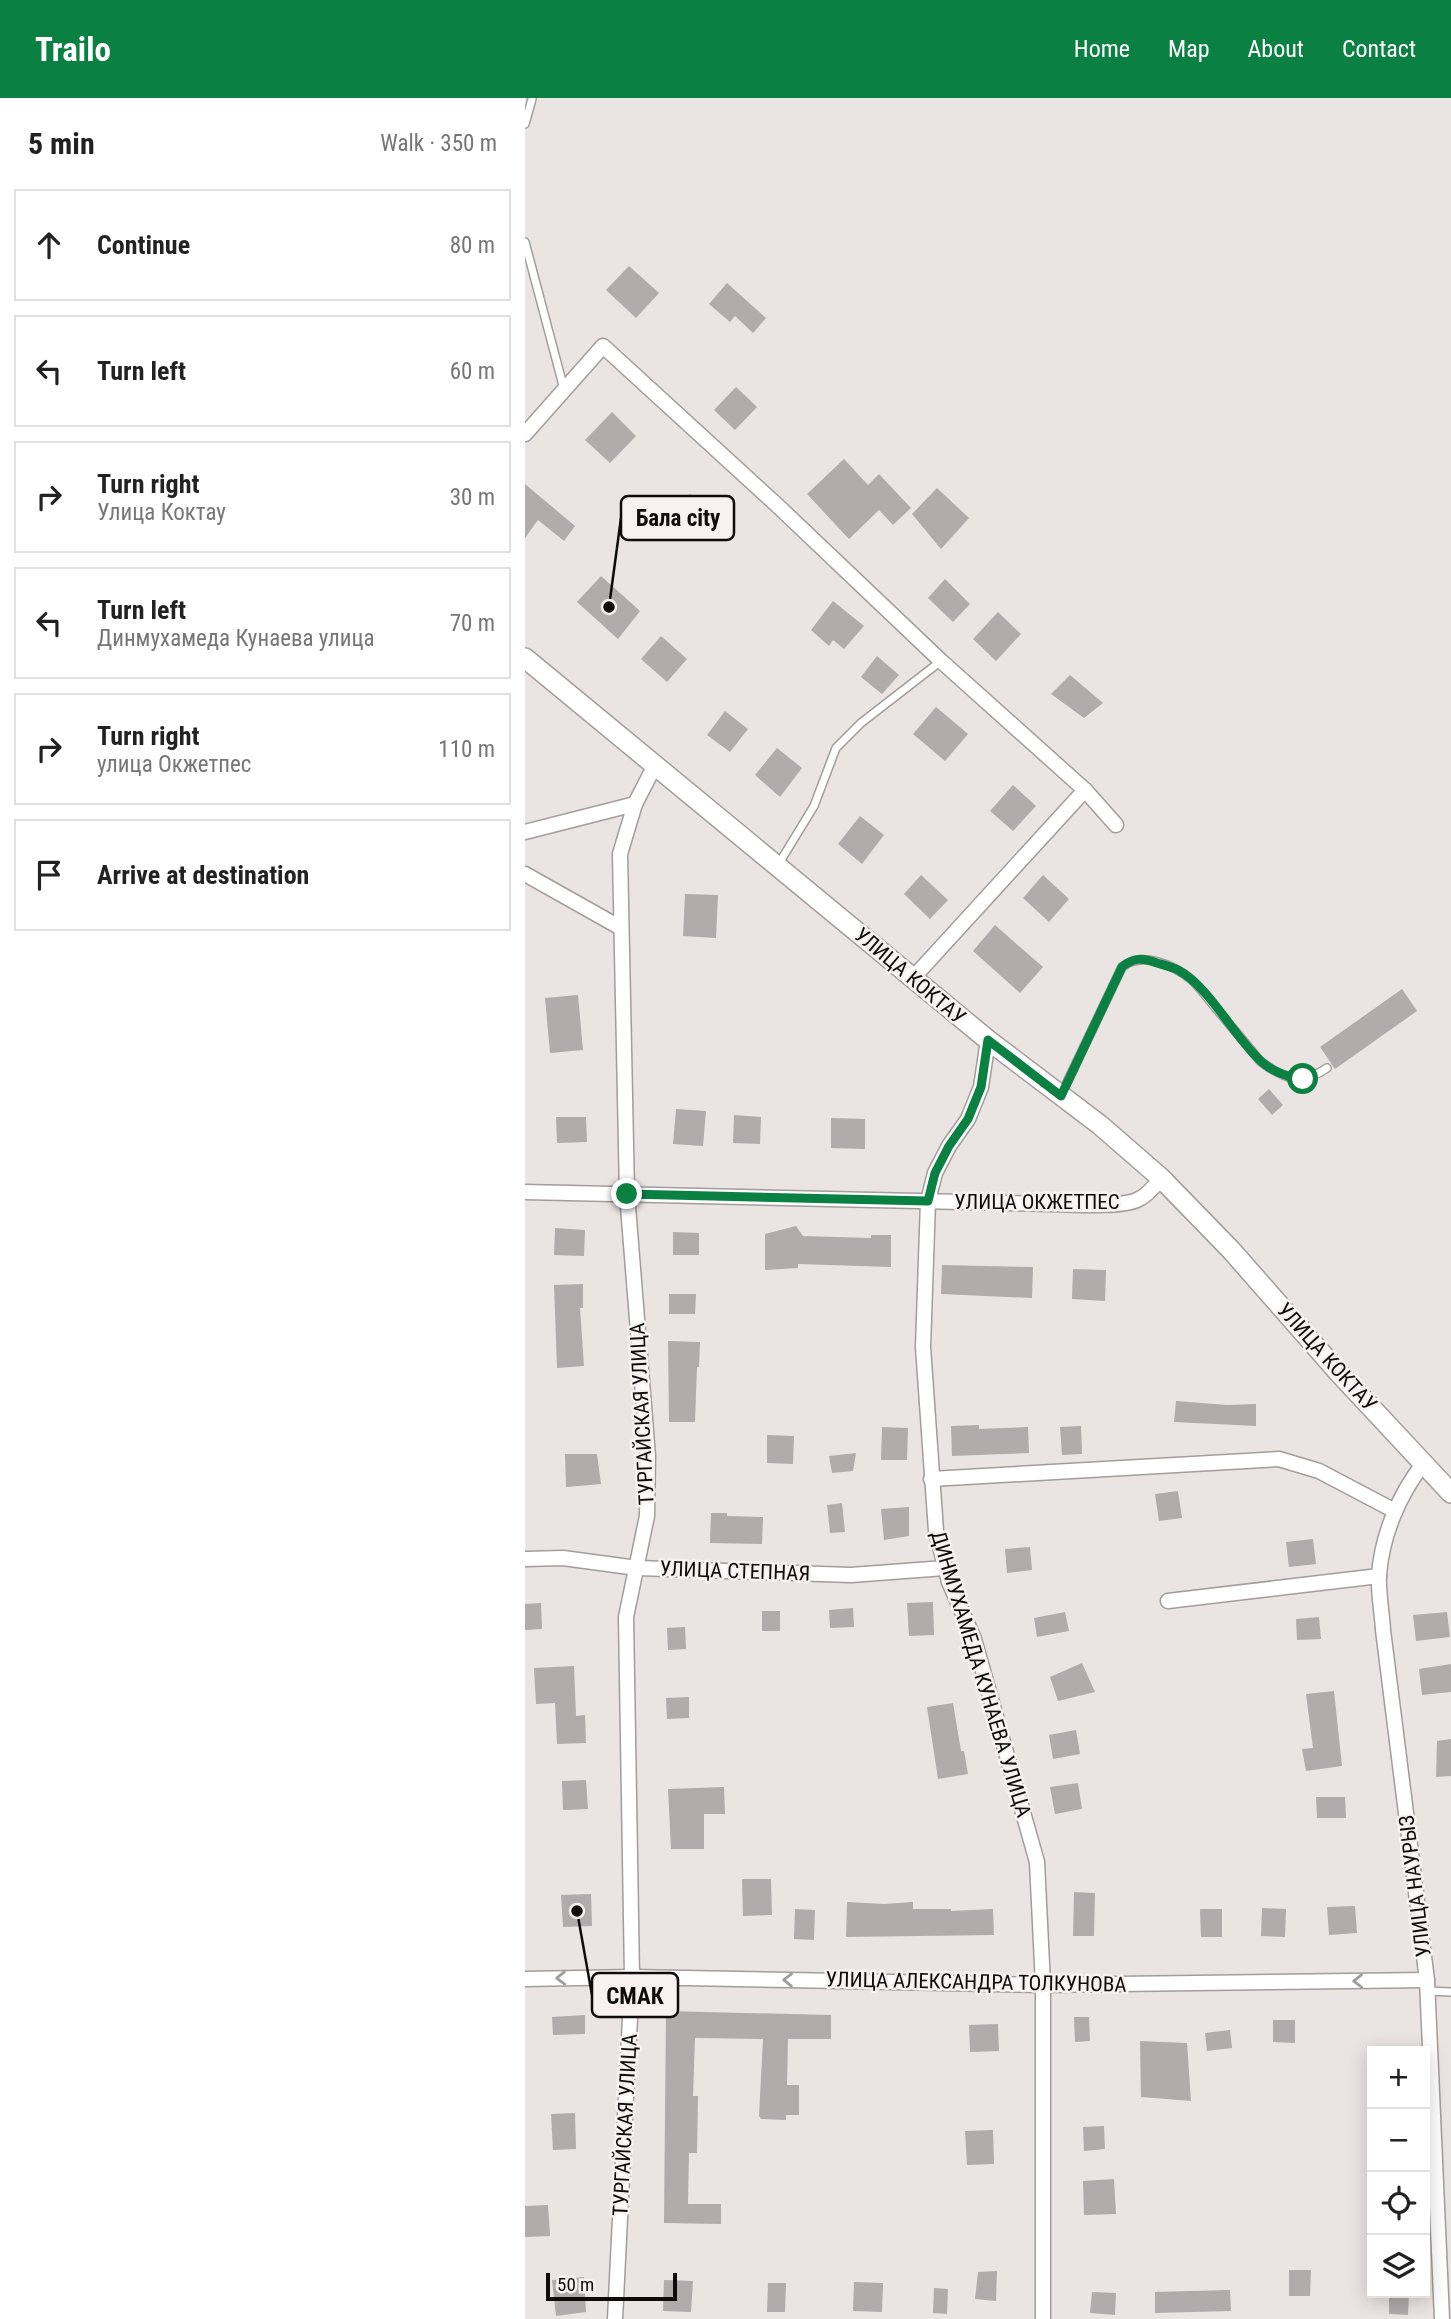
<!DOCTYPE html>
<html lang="en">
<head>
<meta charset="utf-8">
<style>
  :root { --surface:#fff; --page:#f6f6f6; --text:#222; --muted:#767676; --line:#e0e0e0; --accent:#0b8043 }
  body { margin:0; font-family:"Roboto Condensed",sans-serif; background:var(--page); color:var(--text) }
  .controls { position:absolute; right:21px; bottom:21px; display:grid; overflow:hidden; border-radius:0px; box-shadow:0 4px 18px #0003 }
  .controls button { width:63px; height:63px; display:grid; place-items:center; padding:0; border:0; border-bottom:2px solid var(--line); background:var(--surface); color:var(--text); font:35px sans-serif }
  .scale { position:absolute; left:21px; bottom:18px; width:131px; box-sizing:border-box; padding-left:7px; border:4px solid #0d0c0b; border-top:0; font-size:19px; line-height:24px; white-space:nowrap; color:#0d0c0b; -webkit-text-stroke:5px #f7f2f0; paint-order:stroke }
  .stop { position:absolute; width:21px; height:21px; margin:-16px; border:5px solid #0b8043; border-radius:50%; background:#fff }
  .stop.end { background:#0b8043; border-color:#fff; box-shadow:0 2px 7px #0008 }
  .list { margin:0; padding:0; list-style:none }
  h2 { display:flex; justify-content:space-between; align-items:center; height:91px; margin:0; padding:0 28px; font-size:30px }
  h2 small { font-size:23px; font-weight:400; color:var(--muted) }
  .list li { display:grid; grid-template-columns:46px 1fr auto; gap:21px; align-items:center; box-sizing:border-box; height:112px; margin:0 14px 14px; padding:0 14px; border:2px solid var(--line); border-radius:0px }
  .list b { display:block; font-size:26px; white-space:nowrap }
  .list p { margin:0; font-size:23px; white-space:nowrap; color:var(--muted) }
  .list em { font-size:23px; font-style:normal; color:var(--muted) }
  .icon { flex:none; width:38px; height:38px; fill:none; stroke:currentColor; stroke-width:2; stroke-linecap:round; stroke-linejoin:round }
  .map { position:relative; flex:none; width:926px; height:2221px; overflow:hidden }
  header { display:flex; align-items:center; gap:42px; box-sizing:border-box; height:98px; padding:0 35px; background:var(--accent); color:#fff }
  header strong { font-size:33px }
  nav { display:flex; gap:38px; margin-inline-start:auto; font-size:24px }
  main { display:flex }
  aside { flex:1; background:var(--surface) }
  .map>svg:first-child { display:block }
  .building { fill:#b1abab }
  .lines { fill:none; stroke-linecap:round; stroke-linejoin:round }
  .lane-casing { stroke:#a29d9b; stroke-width:10 }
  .street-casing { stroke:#a29d9b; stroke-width:17 }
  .secondary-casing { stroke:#a29d9b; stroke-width:22 }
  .lane { stroke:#fff; stroke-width:7 }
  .street { stroke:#fff; stroke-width:14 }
  .secondary { stroke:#fff; stroke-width:19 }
  .oneway { stroke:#9e9e9d }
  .route { stroke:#0b8043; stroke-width:9 }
  .labels { text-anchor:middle; stroke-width:5; stroke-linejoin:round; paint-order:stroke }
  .street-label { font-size:21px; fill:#0d0c0b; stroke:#f7f2f0 }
  .leader { fill:none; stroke:#0d0c0b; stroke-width:2.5 }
  .callout-dot { fill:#0d0c0b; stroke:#f7f2f0; stroke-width:2.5 }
  .callout { fill:#f7f2f0; stroke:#0d0c0b; stroke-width:2.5 }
  .callout-label { font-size:23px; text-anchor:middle; font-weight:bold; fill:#0d0c0b }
</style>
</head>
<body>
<header>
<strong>Trailo</strong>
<nav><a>Home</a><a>Map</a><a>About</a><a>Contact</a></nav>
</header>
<main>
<aside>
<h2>5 min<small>Walk · 350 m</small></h2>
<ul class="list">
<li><svg class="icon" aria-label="ahead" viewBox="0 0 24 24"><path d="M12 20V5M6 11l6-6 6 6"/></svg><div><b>Continue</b></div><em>80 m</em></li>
<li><svg class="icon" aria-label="left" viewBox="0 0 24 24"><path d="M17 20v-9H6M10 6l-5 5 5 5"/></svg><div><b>Turn left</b></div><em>60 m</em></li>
<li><svg class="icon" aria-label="right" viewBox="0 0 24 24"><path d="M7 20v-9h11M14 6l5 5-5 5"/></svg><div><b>Turn right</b><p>Улица Коктау</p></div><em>30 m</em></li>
<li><svg class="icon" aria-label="left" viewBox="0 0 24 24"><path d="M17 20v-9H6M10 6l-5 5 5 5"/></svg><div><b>Turn left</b><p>Динмухамеда Кунаева улица</p></div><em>70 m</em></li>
<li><svg class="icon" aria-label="right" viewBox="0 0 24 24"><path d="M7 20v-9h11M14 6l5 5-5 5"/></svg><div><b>Turn right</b><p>улица Окжетпес</p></div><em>110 m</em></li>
<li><svg class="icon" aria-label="arrive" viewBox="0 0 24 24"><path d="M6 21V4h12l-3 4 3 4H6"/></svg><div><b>Arrive at destination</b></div></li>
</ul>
</aside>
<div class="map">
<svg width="926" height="2221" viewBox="0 0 926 2221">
  <rect width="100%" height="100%" fill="#eae5e2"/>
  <g class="building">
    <path d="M 104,168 L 134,195 L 111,220 L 81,192 Z"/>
    <path d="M 202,185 L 241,220 L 228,235 L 210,218 L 205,224 L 184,206 Z"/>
    <path d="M 211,289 L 232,309 L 210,332 L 189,312 Z"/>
    <path d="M 87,314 L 111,338 L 85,365 L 60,342 Z"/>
    <path d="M 319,361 L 343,387 L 354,376 L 386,410 L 368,427 L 354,412 L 324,441 L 282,396 Z"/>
    <path d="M 0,386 L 50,428 L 39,443 L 13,422 L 0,440 Z"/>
    <path d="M 412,390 L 444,420 L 416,451 L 387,416 Z"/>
    <path d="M 165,396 L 183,410 L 164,432 L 146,417 Z"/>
    <path d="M 76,478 L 115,513 L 93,541 L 52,504 Z"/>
    <path d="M 420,481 L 445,506 L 428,524 L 403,500 Z"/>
    <path d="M 308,503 L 339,528 L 319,551 L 308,542 L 304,548 L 286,532 Z"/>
    <path d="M 473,514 L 496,536 L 471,563 L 448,541 Z"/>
    <path d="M 136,538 L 162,561 L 142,584 L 116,561 Z"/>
    <path d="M 352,558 L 374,577 L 357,596 L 336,579 Z"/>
    <path d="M 545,577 L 578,605 L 559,620 L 526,596 Z"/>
    <path d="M 411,609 L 443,636 L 420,663 L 388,636 Z"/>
    <path d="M 200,613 L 223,631 L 205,654 L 182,637 Z"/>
    <path d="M 252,650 L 277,670 L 255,699 L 230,677 Z"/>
    <path d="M 488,687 L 511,708 L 488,733 L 465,713 Z"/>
    <path d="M 335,718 L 359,737 L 337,766 L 313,746 Z"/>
    <path d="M 396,777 L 423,802 L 405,821 L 379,796 Z"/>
    <path d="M 518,777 L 544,801 L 524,824 L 498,800 Z"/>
    <path d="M 160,796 L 193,797 L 191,840 L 158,838 Z"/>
    <path d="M 470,827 L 518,869 L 495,895 L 448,853 Z"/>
    <path d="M 877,891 L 892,913 L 810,971 L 795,949 Z"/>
    <path d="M 53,897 L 58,952 L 25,955 L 20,900 Z"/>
    <path d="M 744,991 L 758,1007 L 747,1017 L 733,1001 Z"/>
    <path d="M 151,1011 L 181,1013 L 178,1048 L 148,1046 Z"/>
    <path d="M 209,1017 L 236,1019 L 235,1046 L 208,1045 Z"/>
    <path d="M 31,1019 L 61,1019 L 62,1044 L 32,1045 Z"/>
    <path d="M 306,1020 L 340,1021 L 340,1051 L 306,1050 Z"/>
    <path d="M 271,1128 L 278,1138 L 346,1140 L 346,1137 L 366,1137 L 366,1169 L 273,1166 L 273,1170 L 240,1172 L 240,1136 Z"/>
    <path d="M 30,1130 L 60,1132 L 59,1158 L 29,1157 Z"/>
    <path d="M 148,1134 L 174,1135 L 174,1157 L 148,1157 Z"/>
    <path d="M 417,1167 L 508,1169 L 507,1200 L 416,1196 Z"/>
    <path d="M 548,1171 L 581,1172 L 580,1203 L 547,1201 Z"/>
    <path d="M 58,1186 L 58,1210 L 55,1210 L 59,1268 L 32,1270 L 29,1187 Z"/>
    <path d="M 144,1196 L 171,1196 L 170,1216 L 144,1216 Z"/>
    <path d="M 143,1243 L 175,1244 L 174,1269 L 172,1269 L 170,1324 L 144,1324 Z"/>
    <path d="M 651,1303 L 702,1307 L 731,1306 L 731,1328 L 649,1324 Z"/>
    <path d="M 454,1327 L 454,1331 L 503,1329 L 504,1355 L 427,1358 L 426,1328 Z"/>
    <path d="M 556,1328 L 557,1356 L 537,1357 L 535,1329 Z"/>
    <path d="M 357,1329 L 383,1330 L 382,1362 L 356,1362 Z"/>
    <path d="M 242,1337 L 269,1338 L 268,1366 L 242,1365 Z"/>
    <path d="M 331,1355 L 328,1373 L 307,1375 L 304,1358 Z"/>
    <path d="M 40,1356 L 72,1356 L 76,1386 L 41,1389 Z"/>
    <path d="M 653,1393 L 657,1420 L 634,1423 L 630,1396 Z"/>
    <path d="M 317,1405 L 320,1434 L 305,1435 L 302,1407 Z"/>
    <path d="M 384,1409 L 384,1438 L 359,1442 L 356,1411 Z"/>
    <path d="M 186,1415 L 202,1415 L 202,1418 L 238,1419 L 237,1446 L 185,1445 Z"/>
    <path d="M 788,1441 L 791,1466 L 764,1469 L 761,1444 Z"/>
    <path d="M 505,1449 L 507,1472 L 482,1475 L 480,1451 Z"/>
    <path d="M 408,1504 L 409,1537 L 384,1538 L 382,1505 Z"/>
    <path d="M 16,1505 L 17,1531 L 0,1532 L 0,1506 Z"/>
    <path d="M 328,1510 L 329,1529 L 305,1530 L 304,1512 Z"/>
    <rect x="237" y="1513" width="18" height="20"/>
    <path d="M 540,1514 L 544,1533 L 512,1539 L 509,1520 Z"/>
    <path d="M 922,1514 L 925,1539 L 891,1543 L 888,1517 Z"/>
    <path d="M 794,1519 L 796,1541 L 772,1542 L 771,1521 Z"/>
    <path d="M 160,1529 L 161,1551 L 143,1552 L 142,1530 Z"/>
    <path d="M 557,1565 L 570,1594 L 533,1603 L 525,1579 Z"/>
    <path d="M 926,1566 L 926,1594 L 897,1597 L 894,1571 Z"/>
    <path d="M 49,1568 L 51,1618 L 60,1617 L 61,1645 L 32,1646 L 30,1605 L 11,1606 L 9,1570 Z"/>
    <path d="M 809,1593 L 817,1668 L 781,1673 L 777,1651 L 788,1650 L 781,1596 Z"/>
    <path d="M 164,1599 L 164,1620 L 142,1621 L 141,1600 Z"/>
    <path d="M 428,1605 L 436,1653 L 439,1653 L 443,1676 L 413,1681 L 402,1609 Z"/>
    <path d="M 551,1632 L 555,1656 L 528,1661 L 524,1637 Z"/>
    <path d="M 926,1641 L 926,1678 L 911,1679 L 912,1643 Z"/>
    <path d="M 61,1682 L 63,1711 L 38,1712 L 37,1683 Z"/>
    <path d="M 553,1685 L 557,1711 L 530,1716 L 525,1689 Z"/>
    <path d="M 199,1689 L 200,1716 L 179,1716 L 179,1751 L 146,1751 L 143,1691 Z"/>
    <path d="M 791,1699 L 820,1699 L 821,1720 L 792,1720 Z"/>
    <path d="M 217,1781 L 246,1781 L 247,1817 L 218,1818 Z"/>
    <path d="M 549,1794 L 570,1795 L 569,1838 L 548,1838 Z"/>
    <path d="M 66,1796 L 67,1828 L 38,1829 L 36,1797 Z"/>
    <path d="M 322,1804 L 359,1806 L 388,1804 L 388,1811 L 426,1811 L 426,1813 L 468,1811 L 469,1837 L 321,1839 Z"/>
    <path d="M 830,1808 L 832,1835 L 804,1837 L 802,1809 Z"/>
    <path d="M 737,1810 L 761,1811 L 760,1839 L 736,1838 Z"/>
    <path d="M 270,1811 L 290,1812 L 289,1842 L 269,1841 Z"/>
    <path d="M 675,1811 L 697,1811 L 697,1839 L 676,1839 Z"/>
    <path d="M 141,1913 L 306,1917 L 306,1941 L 263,1941 L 262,1987 L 274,1987 L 274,2017 L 261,2017 L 261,2022 L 236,2021 L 234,2018 L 238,1941 L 170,1940 L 168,1998 L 173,1998 L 172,2055 L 164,2055 L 163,2106 L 196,2106 L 196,2126 L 139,2125 Z"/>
    <path d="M 60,1917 L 60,1936 L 28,1937 L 27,1919 Z"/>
    <path d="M 549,1919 L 564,1919 L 565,1943 L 550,1944 Z"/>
    <path d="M 748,1922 L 770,1922 L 770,1945 L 748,1944 Z"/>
    <path d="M 473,1926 L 474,1953 L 445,1954 L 444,1927 Z"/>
    <path d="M 705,1932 L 707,1950 L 682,1953 L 680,1935 Z"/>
    <path d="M 615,1943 L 662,1945 L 666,2003 L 616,1999 Z"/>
    <path d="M 50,2015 L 51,2051 L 28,2052 L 26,2016 Z"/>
    <path d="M 579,2028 L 580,2051 L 559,2053 L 558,2029 Z"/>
    <path d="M 468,2032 L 469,2066 L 442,2067 L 440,2033 Z"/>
    <path d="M 589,2081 L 591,2116 L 559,2117 L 558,2083 Z"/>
    <path d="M 23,2107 L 25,2138 L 0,2139 L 0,2108 Z"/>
    <path d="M 764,2172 L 786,2172 L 785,2198 L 764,2198 Z"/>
    <path d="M 472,2173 L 471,2203 L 450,2201 L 453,2174 Z"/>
    <path d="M 59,2179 L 61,2214 L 31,2218 L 27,2182 Z"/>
    <path d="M 139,2182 L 168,2183 L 166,2214 L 138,2213 Z"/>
    <path d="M 329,2184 L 358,2185 L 357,2214 L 328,2213 Z"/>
    <path d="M 243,2185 L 261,2185 L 260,2214 L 242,2214 Z"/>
    <path d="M 409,2190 L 423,2191 L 422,2216 L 408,2215 Z"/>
    <path d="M 705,2192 L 706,2213 L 630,2215 L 630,2194 Z"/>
    <path d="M 567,2194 L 591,2195 L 590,2217 L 565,2215 Z"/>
    <path d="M 864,2195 L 884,2196 L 883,2217 L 864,2216 Z"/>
  </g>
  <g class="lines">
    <defs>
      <g id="lane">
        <path d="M 0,26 L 7,1"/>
        <path d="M 0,144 L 39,291"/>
        <path d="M 253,767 L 289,708 L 311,650 L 336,625 L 416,563"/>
        <path d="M 536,997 L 597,869 C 617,853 649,867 667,882 C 675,890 682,899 689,908 C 704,926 720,944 735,963 C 759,981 776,988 802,970"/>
        <path d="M 902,1893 L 926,1894"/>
      </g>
      <g id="street">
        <path d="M 0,336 L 78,248 L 254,409 L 416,563 L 560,692 L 591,727"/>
        <path d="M 0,734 L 110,706"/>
        <path d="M 0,776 L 96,830"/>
        <path d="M 388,880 L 560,692"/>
        <path d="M 463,942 L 456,989 L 443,1021 L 424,1048 L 410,1075 L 403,1103 L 398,1249 L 411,1433 L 424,1484 L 449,1541 L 512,1764 L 518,1887 L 518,2221"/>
        <path d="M 0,1094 L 525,1106 C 545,1106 595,1110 612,1102 C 622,1098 630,1088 636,1080"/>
        <path d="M 898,1366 C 874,1397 857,1437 854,1477 C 853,1494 857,1514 858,1532 L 902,1882 L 917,2221"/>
        <path d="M 406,1381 L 754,1361 L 794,1373 L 870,1413"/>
        <path d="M 0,1461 L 38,1460 L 112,1470 L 326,1477 L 420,1470"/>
        <path d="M 643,1503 L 854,1478"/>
        <path d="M 0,1881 L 107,1879 L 518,1887 L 902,1882"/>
        <path d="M 90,2221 L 107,1879 L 101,1519 L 122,1418 L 123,1358 L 102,1096 L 95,756 L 110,706 L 130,667"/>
      </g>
      <path id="secondary" d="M 0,560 L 463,942 L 575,1027 L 636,1080 L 706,1152 L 814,1275 L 926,1395"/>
    </defs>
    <use href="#lane" class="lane-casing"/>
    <use href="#street" class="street-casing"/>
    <use href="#secondary" class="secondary-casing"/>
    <use href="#lane" class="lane"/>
    <use href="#street" class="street"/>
    <use href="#secondary" class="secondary"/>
  </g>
  <defs><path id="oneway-chevron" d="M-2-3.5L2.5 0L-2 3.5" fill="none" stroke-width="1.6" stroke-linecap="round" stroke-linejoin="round" transform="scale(1.75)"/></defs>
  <g class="oneway">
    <use href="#oneway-chevron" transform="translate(36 1880) rotate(179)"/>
    <use href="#oneway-chevron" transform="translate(263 1882) rotate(-179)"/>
    <use href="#oneway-chevron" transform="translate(833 1883) rotate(179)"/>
  </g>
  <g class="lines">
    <path class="route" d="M 102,1096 L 403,1103 L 410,1075 L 424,1048 L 443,1021 L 456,989 L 463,942 L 536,998 L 597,869 C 609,859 618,860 632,865 C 639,867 647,869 653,872 C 686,890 709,940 738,965 C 750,975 763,979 778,981"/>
  </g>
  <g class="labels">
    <g class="street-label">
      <text transform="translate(385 878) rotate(40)" y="7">УЛИЦА КОКТАУ</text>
      <text x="512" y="1111">УЛИЦА ОКЖЕТПЕС</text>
      <text transform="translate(802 1259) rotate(48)" y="7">УЛИЦА КОКТАУ</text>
      <text transform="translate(117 1316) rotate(-93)" y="7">ТУРГАЙСКАЯ УЛИЦА</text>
      <text transform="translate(210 1473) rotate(2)" y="7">УЛИЦА СТЕПНАЯ</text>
      <text transform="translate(456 1576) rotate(73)" y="7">ДИНМУХАМЕДА КУНАЕВА УЛИЦА</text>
      <text transform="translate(890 1788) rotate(-97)" y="7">УЛИЦА НАУРЫЗ</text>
      <text transform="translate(451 1884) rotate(1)" y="7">УЛИЦА АЛЕКСАНДРА ТОЛКУНОВА</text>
      <text transform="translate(100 2027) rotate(-87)" y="7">ТУРГАЙСКАЯ УЛИЦА</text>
    </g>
  </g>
  <path class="leader" d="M84 509L96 420M52 1813L67 1897"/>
  <g class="callout-dot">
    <circle cx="84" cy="509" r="7"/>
    <circle cx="52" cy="1813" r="7"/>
  </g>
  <g class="callout">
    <rect x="96" y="398" width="113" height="44" rx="7"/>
    <rect x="67" y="1875" width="86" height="44" rx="7"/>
  </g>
  <g class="callout-label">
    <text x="153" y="428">Бала city</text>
    <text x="110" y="1906">СМАК</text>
  </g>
</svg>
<div class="controls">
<button>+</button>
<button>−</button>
<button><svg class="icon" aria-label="locate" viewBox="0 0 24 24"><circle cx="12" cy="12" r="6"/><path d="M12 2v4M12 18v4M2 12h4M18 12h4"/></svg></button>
<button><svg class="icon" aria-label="layers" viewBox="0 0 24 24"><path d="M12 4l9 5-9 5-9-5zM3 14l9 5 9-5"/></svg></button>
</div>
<div class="scale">50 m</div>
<div class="stop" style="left:778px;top:981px"></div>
<div class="stop end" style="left:102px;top:1096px"></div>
</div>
</main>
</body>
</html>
